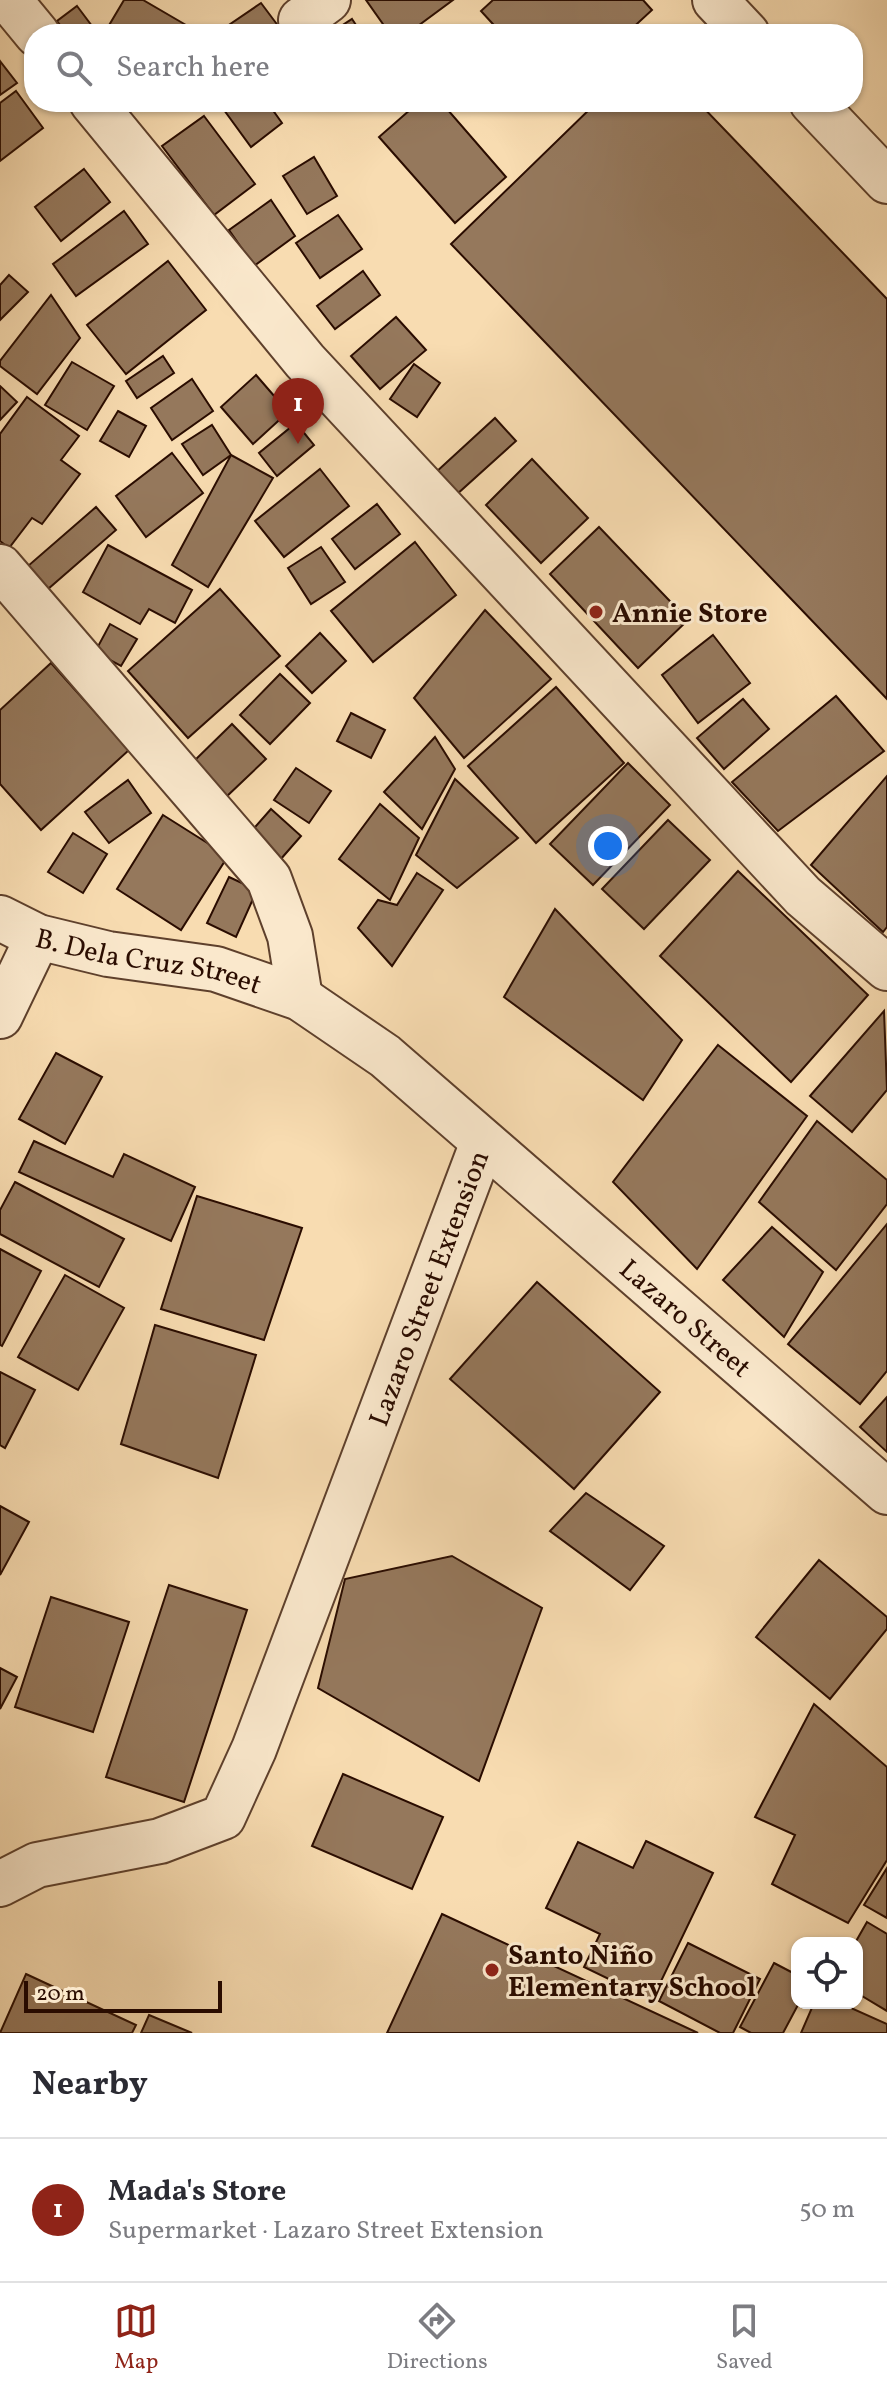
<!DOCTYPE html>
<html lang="en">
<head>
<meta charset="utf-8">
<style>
  :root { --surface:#fff; --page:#f2f2f3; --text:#2b2b33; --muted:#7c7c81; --line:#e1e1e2; --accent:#8f2418 }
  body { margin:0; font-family:Vollkorn,serif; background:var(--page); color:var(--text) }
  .controls { position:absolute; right:24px; bottom:24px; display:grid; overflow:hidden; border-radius:16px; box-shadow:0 2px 6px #0004 }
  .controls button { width:72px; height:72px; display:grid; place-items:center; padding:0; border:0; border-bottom:2px solid var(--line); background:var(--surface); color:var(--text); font:40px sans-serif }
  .scale { position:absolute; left:24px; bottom:20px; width:198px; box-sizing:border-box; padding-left:8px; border:4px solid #2a0c00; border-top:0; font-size:22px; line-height:28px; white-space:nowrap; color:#2a0c00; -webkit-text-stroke:6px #fae8cc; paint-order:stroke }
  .you { position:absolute; left:608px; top:846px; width:28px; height:28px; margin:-20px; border:6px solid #fff; border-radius:50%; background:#1a73e8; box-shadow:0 0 0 12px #1a73e833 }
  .badge { display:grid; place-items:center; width:52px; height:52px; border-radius:50%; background:var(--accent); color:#fff; font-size:26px; font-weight:700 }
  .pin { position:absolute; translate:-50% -66px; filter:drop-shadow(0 2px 4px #0008) }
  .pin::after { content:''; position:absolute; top:42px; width:28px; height:24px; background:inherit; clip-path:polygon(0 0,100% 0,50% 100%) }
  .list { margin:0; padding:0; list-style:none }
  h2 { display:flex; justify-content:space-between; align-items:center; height:104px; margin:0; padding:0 32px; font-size:34px }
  h2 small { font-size:26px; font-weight:400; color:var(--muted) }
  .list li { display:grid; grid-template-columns:52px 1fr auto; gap:24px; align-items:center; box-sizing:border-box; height:144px; padding:0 32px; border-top:2px solid var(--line) }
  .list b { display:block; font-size:30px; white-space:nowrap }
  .list p { margin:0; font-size:26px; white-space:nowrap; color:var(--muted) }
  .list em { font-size:26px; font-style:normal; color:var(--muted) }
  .icon { flex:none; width:44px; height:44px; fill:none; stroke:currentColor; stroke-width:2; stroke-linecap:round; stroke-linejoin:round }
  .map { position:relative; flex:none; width:887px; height:2033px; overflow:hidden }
  .search { position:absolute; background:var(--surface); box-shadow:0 2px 6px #0004; left:24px; right:24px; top:24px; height:88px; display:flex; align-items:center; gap:20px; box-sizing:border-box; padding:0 28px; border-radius:32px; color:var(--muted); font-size:30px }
  .sheet { height:248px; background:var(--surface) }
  nav { display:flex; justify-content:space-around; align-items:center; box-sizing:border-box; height:112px; border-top:2px solid var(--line); background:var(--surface); font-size:22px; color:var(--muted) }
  nav a { display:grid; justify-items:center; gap:4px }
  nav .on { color:var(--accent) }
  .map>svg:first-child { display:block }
  .building { fill:#95785c; stroke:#2a0c00; stroke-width:2 }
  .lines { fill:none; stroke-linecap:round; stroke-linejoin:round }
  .minor-casing { stroke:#5e402c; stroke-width:48 }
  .minor { stroke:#fae8cc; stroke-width:44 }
  .poi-dot { fill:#8f2418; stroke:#fae8cc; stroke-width:3 }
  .labels { text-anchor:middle; stroke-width:6; stroke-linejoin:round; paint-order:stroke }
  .poi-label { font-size:28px; font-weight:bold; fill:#2a0c00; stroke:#fae8cc; text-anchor:start }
  .street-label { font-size:28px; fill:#2a0c00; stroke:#fae8cc }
</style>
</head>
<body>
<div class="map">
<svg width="887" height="2033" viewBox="0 0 887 2033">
  <rect width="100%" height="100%" fill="#f8dcb1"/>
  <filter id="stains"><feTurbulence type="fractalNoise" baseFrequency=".0025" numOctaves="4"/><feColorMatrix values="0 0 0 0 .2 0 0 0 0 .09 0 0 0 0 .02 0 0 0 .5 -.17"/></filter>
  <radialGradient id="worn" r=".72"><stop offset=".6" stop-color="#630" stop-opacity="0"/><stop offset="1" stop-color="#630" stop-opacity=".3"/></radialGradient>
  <g class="building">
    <path d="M 124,0 L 143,0 L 186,25 L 174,34 L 113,34 L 108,27 Z"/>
    <path d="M 366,0 L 453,0 L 407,34 L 390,34 Z"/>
    <path d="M 493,0 L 643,0 L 652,10 L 626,34 L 502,34 L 481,11 Z"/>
    <path d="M 261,3 L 282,31 L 222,34 L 220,31 Z"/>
    <path d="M 77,6 L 98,34 L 67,34 L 57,21 Z"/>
    <path d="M 352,19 L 362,34 L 329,34 Z"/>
    <path d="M 0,61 L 17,83 L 0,95 Z"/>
    <path d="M 16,91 L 43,128 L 0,161 L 0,103 Z"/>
    <path d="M 235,102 L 267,102 L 282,123 L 251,147 L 224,110 Z"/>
    <path d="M 419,102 L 441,102 L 506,177 L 455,223 L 379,137 Z"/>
    <path d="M 597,102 L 698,102 L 887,299 L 887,699 L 451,244 Z"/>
    <path d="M 204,116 L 255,184 L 214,215 L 162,146 Z"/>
    <path d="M 314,157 L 337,196 L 307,214 L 283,176 Z"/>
    <path d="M 84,169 L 110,202 L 61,241 L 35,207 Z"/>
    <path d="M 271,200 L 295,236 L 254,266 L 229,230 Z"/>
    <path d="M 124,211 L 148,244 L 76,296 L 53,264 Z"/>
    <path d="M 338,215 L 362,249 L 320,278 L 296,243 Z"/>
    <path d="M 168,261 L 206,310 L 126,374 L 87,325 Z"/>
    <path d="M 363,271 L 380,295 L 335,329 L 317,306 Z"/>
    <path d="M 9,275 L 28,292 L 0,320 L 0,285 Z"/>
    <path d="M 51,295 L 80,338 L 37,394 L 0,366 L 0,361 Z"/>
    <path d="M 396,317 L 426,350 L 380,389 L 351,356 Z"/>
    <path d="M 163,356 L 174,373 L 137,398 L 126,381 Z"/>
    <path d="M 72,362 L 114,386 L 87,430 L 45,405 Z"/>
    <path d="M 414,364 L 440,383 L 417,417 L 390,399 Z"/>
    <path d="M 256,375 L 288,412 L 253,444 L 221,407 Z"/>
    <path d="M 192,379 L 213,411 L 172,440 L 151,408 Z"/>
    <path d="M 0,386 L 17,402 L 0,420 Z"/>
    <path d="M 27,397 L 79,436 L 61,460 L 80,474 L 42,524 L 32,518 L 9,548 L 0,541 L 0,434 Z"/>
    <path d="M 118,411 L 146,426 L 129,457 L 100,441 Z"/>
    <path d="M 495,418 L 516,441 L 456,495 L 435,473 Z"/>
    <path d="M 296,423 L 314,445 L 277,476 L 259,453 Z"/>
    <path d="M 212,425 L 231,455 L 203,475 L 182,444 Z"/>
    <path d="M 172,453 L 203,493 L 146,537 L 116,496 Z"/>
    <path d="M 231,455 L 273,478 L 208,587 L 172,565 Z"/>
    <path d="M 532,459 L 588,518 L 541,563 L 486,505 Z"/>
    <path d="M 320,469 L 349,506 L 284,557 L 255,521 Z"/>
    <path d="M 377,504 L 400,534 L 355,569 L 332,539 Z"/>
    <path d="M 96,507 L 116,530 L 48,589 L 28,566 Z"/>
    <path d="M 599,527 L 688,620 L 638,668 L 550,574 Z"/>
    <path d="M 415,542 L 456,595 L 373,662 L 331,611 Z"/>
    <path d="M 108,545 L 192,590 L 175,623 L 149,609 L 140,624 L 83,592 Z"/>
    <path d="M 321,547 L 345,582 L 311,604 L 288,568 Z"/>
    <path d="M 220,589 L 280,656 L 188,738 L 128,671 Z"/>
    <path d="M 485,610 L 551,679 L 464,758 L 414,698 Z"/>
    <path d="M 110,624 L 137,639 L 121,666 L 95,652 Z"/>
    <path d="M 320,633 L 346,661 L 312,693 L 286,666 Z"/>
    <path d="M 713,635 L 750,683 L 698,723 L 662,675 Z"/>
    <path d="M 51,663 L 129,750 L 41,830 L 0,784 L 0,710 Z"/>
    <path d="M 280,674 L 310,703 L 270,744 L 240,715 Z"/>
    <path d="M 556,687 L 624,763 L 536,843 L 468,766 Z"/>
    <path d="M 836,696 L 884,751 L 778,831 L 732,782 Z"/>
    <path d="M 743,699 L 769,729 L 724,769 L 697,738 Z"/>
    <path d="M 351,713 L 385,730 L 371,758 L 337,741 Z"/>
    <path d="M 232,724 L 266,759 L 225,798 L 191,764 Z"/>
    <path d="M 435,737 L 455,769 L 422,829 L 384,792 Z"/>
    <path d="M 628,763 L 670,805 L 593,885 L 550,844 Z"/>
    <path d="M 296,768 L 331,791 L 309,823 L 274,800 Z"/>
    <path d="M 887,776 L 887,927 L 883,932 L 811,865 Z"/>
    <path d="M 455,779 L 518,838 L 457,888 L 416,855 Z"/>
    <path d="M 128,780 L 151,813 L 109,843 L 85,812 Z"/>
    <path d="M 380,804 L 419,838 L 390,900 L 339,859 Z"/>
    <path d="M 271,809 L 301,836 L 280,860 L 249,834 Z"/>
    <path d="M 163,815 L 228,856 L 181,930 L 117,889 Z"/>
    <path d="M 668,820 L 710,860 L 644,929 L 602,889 Z"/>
    <path d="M 73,833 L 107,854 L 83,893 L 48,872 Z"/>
    <path d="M 738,871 L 868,995 L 791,1082 L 660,956 Z"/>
    <path d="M 417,873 L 443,890 L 392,966 L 358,928 L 378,900 L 397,905 Z"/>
    <path d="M 229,877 L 257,890 L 236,937 L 207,923 Z"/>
    <path d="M 555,909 L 682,1040 L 643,1100 L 504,997 Z"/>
    <path d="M 884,1011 L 887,1090 L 852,1132 L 810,1096 Z"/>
    <path d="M 718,1045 L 807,1116 L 697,1269 L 613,1182 Z"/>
    <path d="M 56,1053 L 102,1077 L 65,1144 L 19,1119 Z"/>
    <path d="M 817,1121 L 887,1180 L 887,1204 L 836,1270 L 759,1202 Z"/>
    <path d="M 34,1141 L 113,1177 L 124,1154 L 195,1187 L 171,1241 L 19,1172 Z"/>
    <path d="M 15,1182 L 124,1239 L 99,1287 L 0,1234 L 0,1210 Z"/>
    <path d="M 197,1196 L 302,1228 L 264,1340 L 161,1309 Z"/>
    <path d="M 887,1224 L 887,1371 L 860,1404 L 788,1344 Z"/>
    <path d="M 772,1227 L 823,1272 L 784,1337 L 723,1280 Z"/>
    <path d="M 0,1249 L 41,1271 L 2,1346 L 0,1345 Z"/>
    <path d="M 65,1275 L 124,1308 L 78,1390 L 18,1357 Z"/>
    <path d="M 537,1282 L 660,1392 L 574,1489 L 450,1379 Z"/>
    <path d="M 155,1325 L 256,1355 L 218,1478 L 121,1444 Z"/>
    <path d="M 0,1372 L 35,1390 L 5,1448 L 0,1445 Z"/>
    <path d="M 887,1397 L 887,1452 L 860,1427 Z"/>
    <path d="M 586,1493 L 664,1546 L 630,1590 L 550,1531 Z"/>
    <path d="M 0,1506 L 29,1522 L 0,1575 Z"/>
    <path d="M 452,1556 L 542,1608 L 479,1781 L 318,1688 L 345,1579 Z"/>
    <path d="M 819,1560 L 887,1617 L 887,1629 L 830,1699 L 756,1637 Z"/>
    <path d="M 169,1585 L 247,1610 L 184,1802 L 106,1777 Z"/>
    <path d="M 51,1597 L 129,1622 L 93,1732 L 15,1707 Z"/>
    <path d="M 0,1668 L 17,1677 L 0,1709 Z"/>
    <path d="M 814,1704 L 887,1767 L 887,1860 L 848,1923 L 772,1884 L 795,1835 L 755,1817 Z"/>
    <path d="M 343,1774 L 443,1817 L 412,1889 L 312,1846 Z"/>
    <path d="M 646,1841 L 713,1873 L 652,2000 L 584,1967 L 600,1934 L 546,1908 L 578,1842 L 633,1868 Z"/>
    <path d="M 887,1868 L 887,1918 L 864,1905 Z"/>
    <path d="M 442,1914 L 698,2033 L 387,2033 Z"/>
    <path d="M 867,1922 L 887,1934 L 887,2011 L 857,1993 L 855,1943 Z"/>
    <path d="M 688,1943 L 760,1979 L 733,2033 L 720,2033 L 659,2001 Z"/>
    <path d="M 774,1963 L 797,1975 L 799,2003 L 783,2033 L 751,2033 L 740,2027 Z"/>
    <path d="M 26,1974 L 136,2025 L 132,2033 L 0,2033 Z"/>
    <path d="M 814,2003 L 840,2003 L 887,2024 L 887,2033 L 801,2033 Z"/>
    <path d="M 149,2015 L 192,2033 L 141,2033 Z"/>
  </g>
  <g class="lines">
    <defs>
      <g id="minor">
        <path d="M 9,0 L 37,34"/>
        <path d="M 715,0 L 747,34"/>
        <path d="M 301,20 L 328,0"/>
        <path d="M 92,102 L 305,361 L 803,896 L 887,968"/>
        <path d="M 812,102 L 887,181"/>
        <path d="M 0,567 L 269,879 L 290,936 L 300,998"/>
        <path id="s1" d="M 0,918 L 38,937 L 108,954 L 216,969 L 300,998 L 385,1056 L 887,1492"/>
        <path d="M 0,1016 L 38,937"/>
        <path id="s2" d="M 0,1884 L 37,1865 L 160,1841 L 223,1817 L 254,1749 L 483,1142"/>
      </g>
    </defs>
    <use href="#minor" class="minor-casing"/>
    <use href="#minor" class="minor"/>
  </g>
  <g class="poi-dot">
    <circle cx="596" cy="612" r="8"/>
    <circle cx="492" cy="1970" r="8"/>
  </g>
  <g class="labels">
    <g class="poi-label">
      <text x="612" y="622">Annie Store</text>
      <text x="508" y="1964">Santo Niño<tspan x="508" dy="32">Elementary School</tspan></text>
    </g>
    <g class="street-label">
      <text dy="10" stroke="none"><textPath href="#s1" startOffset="156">B. Dela Cruz Street</textPath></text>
      <text dy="10" stroke="none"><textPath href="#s2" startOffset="802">Lazaro Street Extension</textPath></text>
      <text dy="10" stroke="none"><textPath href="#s1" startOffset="814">Lazaro Street</textPath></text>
    </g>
  </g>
  <rect width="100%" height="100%" filter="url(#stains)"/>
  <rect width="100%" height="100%" fill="url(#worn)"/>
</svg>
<div class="controls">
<button><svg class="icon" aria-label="locate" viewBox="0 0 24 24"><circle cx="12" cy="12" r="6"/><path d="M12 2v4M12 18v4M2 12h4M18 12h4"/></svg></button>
</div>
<div class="scale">20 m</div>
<div class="you"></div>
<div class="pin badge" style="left:298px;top:444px">1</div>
<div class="search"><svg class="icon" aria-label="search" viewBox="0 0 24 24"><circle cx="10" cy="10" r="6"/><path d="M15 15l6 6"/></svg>Search here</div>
</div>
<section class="sheet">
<h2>Nearby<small></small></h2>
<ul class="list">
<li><span class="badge">1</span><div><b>Mada's Store</b><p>Supermarket · Lazaro Street Extension</p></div><em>50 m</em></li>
</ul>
</section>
<nav>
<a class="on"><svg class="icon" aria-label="map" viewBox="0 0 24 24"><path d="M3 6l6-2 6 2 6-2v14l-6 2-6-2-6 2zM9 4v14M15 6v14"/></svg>Map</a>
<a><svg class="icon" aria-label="directions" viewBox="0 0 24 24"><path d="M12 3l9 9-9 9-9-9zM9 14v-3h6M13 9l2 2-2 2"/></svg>Directions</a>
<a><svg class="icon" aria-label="saved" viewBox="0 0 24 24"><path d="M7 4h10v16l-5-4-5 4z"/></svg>Saved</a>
</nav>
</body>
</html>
